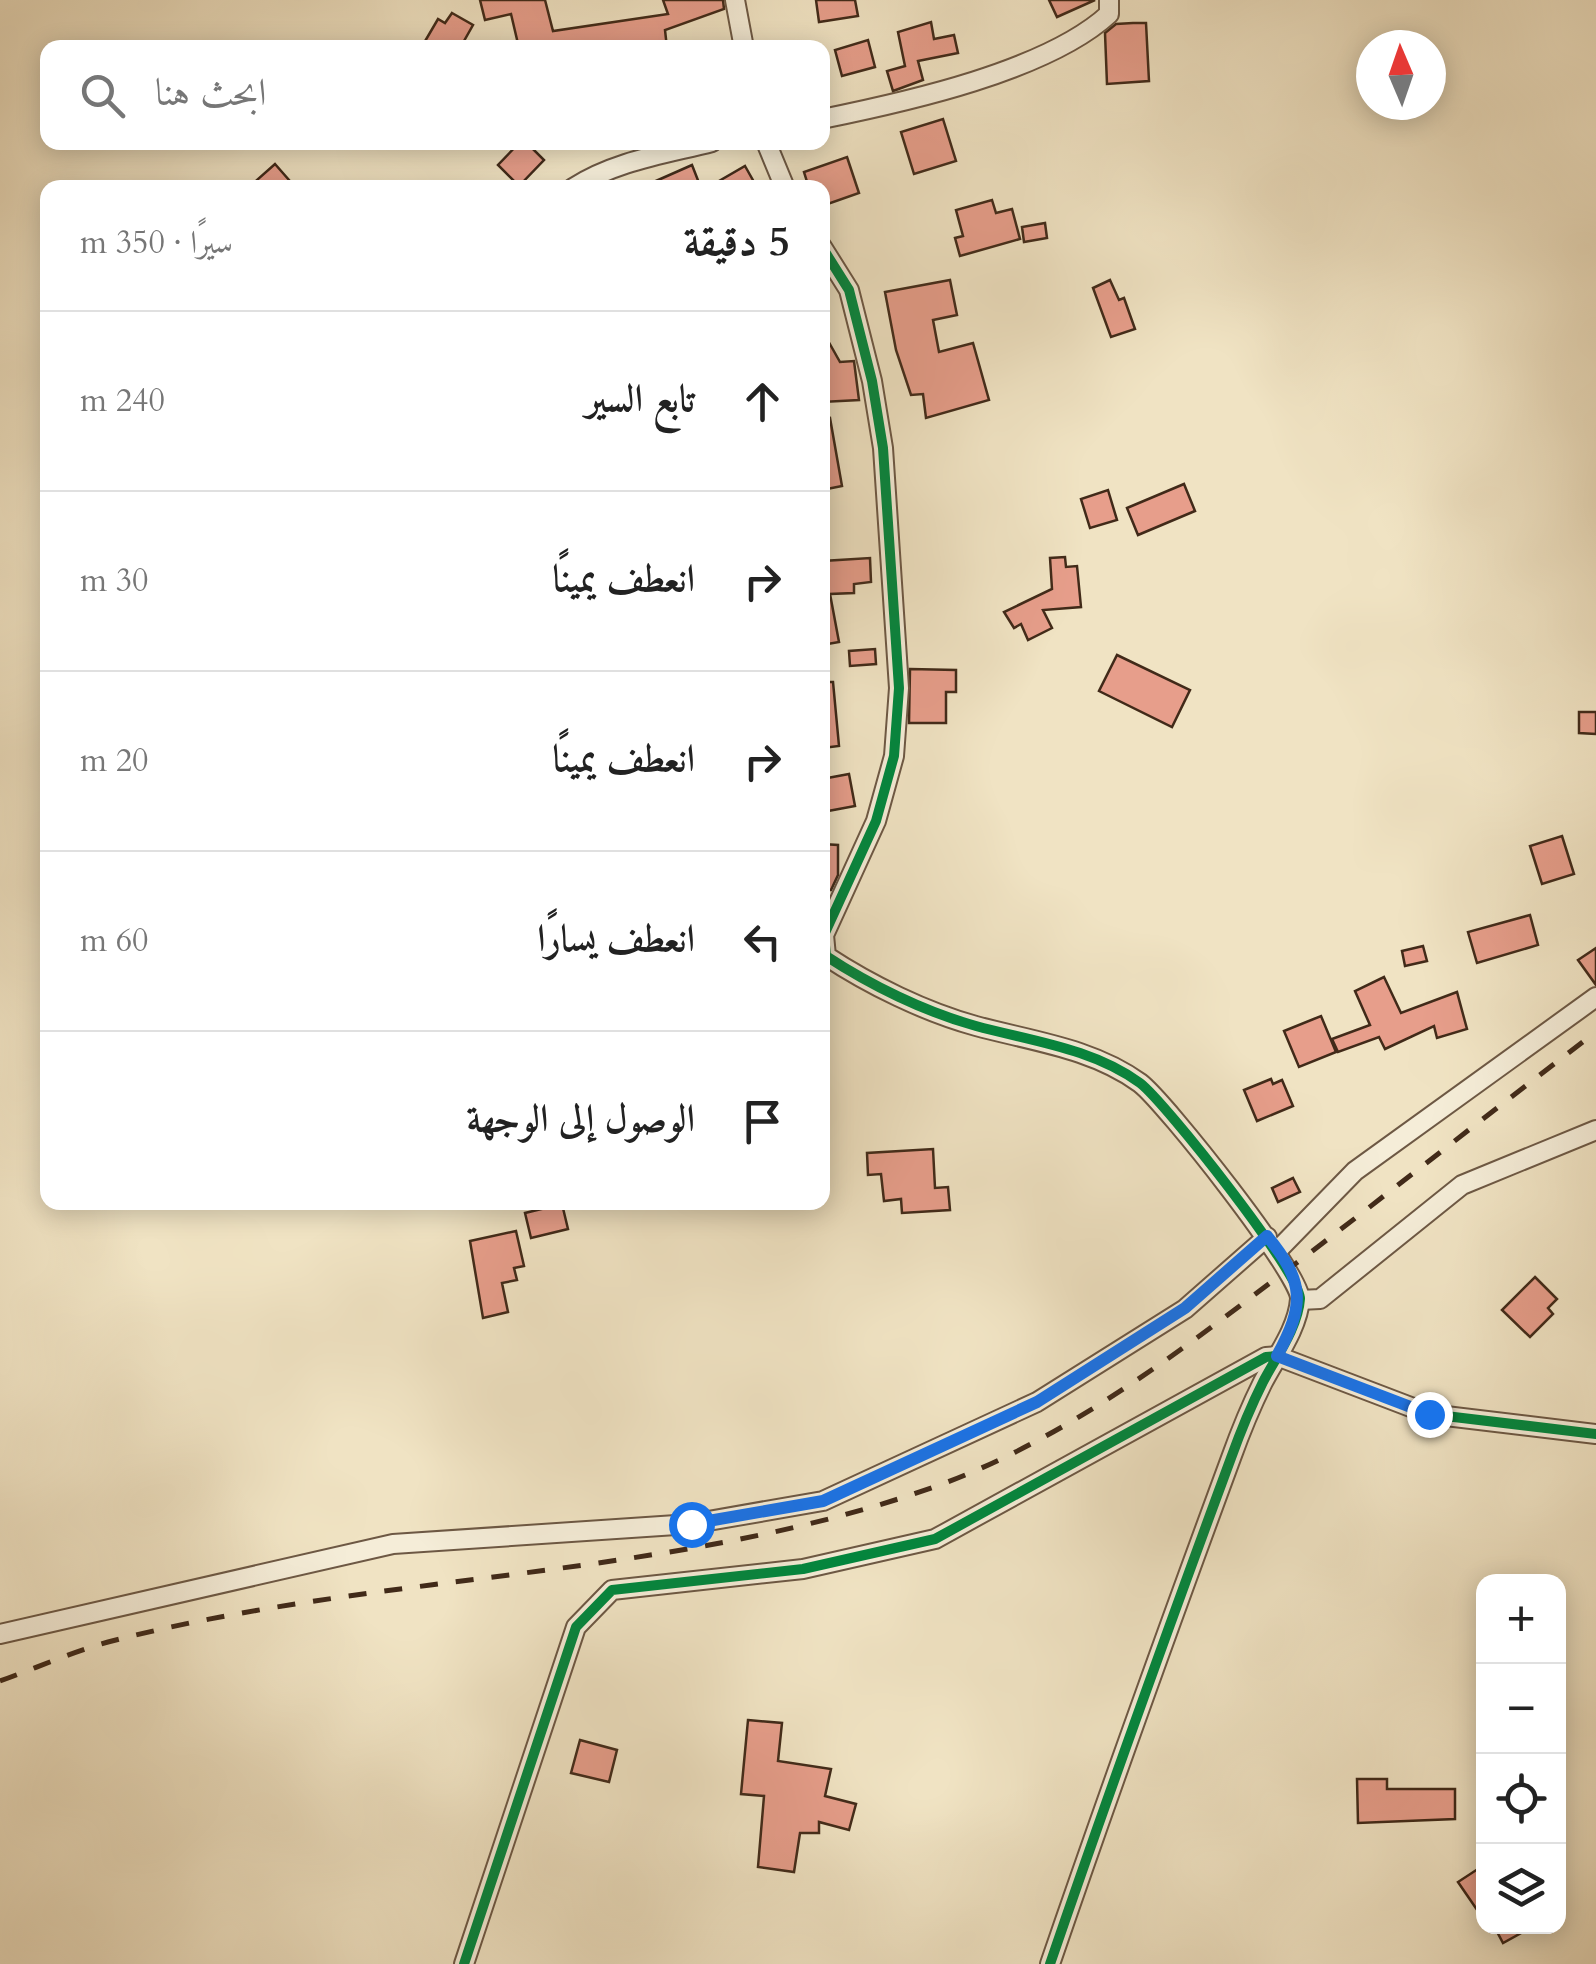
<!DOCTYPE html>
<html lang="ar">
<head>
<meta charset="utf-8">
<style>
  :root { --surface:#fff; --page:#f6f6f6; --text:#222; --muted:#767676; --line:#e0e0e0 }
  body { margin:0; font-family:Cardo,Amiri,serif; background:var(--page); color:var(--text); direction:rtl }
  .controls { position:absolute; right:30px; bottom:30px; display:grid; overflow:hidden; border-radius:20px; box-shadow:0 5px 25px #0003 }
  .controls button { width:90px; height:90px; display:grid; place-items:center; padding:0; border:0; border-bottom:2px solid var(--line); background:var(--surface); color:var(--text); font:50px sans-serif }
  .compass { position:absolute; left:1356px; top:30px; width:90px; height:90px; border-radius:50%; background:var(--surface); box-shadow:0 5px 25px #0003; rotate:358deg }
  .stop { position:absolute; width:30px; height:30px; margin:-22px; border:8px solid #1a73e8; border-radius:50%; background:#fff }
  .stop.end { background:#1a73e8; border-color:#fff; box-shadow:0 2px 10px #0008 }
  .list { margin:0; padding:0; list-style:none }
  h2 { display:flex; justify-content:space-between; align-items:center; height:130px; margin:0; padding:0 40px; font-size:42px }
  h2 small { font-size:32px; font-weight:400; color:var(--muted) }
  .list li { display:grid; grid-template-columns:65px 1fr auto; gap:30px; align-items:center; box-sizing:border-box; height:180px; padding:0 40px; border-top:2px solid var(--line) }
  .list b { display:block; font-size:38px; white-space:nowrap }
  .list em { font-size:32px; font-style:normal; color:var(--muted) }
  .icon { flex:none; width:55px; height:55px; fill:none; stroke:currentColor; stroke-width:2; stroke-linecap:round; stroke-linejoin:round }
  .map { position:relative; flex:none; width:1596px; height:1964px; overflow:hidden; direction:ltr }
  .search { position:absolute; background:var(--surface); box-shadow:0 5px 25px #0003; left:40px; top:40px; width:790px; height:110px; display:flex; align-items:center; gap:25px; box-sizing:border-box; padding:0 35px; border-radius:20px; color:var(--muted); font-size:38px }
  .panel { position:absolute; background:var(--surface); box-shadow:0 5px 25px #0003; left:40px; top:180px; width:790px; height:1030px; border-radius:20px; direction:rtl }
  .map>svg:first-child { display:block }
  .building { fill:#e79e8b; stroke:#412a19; stroke-width:2.5 }
  .lines { fill:none; stroke-linecap:round; stroke-linejoin:round }
  .minor-casing { stroke:#6d5844; stroke-width:22 }
  .minor { stroke:#f5edd8; stroke-width:18 }
  .rail { stroke:#412a19; stroke-width:5; stroke-dasharray:18 18; stroke-linecap:butt }
  .cycleway-casing { stroke:#f5edd8; stroke-width:16 }
  .cycleway { stroke:#00873e; stroke-width:10 }
  .route { stroke:#1a73e8; stroke-width:12 }
</style>
</head>
<body>
<div class="map">
<svg width="1596" height="1964" viewBox="0 0 1596 1964">
  <rect width="100%" height="100%" fill="#f0e3c3"/>
  <filter id="stains"><feTurbulence type="fractalNoise" baseFrequency=".002" numOctaves="4"/><feColorMatrix values="0 0 0 0 .2 0 0 0 0 .09 0 0 0 0 .02 0 0 0 .5 -.17"/></filter>
  <radialGradient id="worn" r=".72"><stop offset=".6" stop-color="#630" stop-opacity="0"/><stop offset="1" stop-color="#630" stop-opacity=".3"/></radialGradient>
  <g class="building">
    <path d="M 480,0 L 545,0 L 553,31 L 668,14 L 663,0 L 723,0 L 724,9 L 665,30 L 667,48 L 519,48 L 511,14 L 485,20 Z"/>
    <path d="M 816,0 L 855,0 L 858,16 L 819,22 Z"/>
    <path d="M 1049,0 L 1095,0 L 1057,17 Z"/>
    <path d="M 452,13 L 473,25 L 460,48 L 421,48 L 438,19 L 445,23 Z"/>
    <path d="M 931,22 L 934,39 L 954,35 L 958,53 L 918,61 L 923,80 L 893,91 L 887,71 L 905,66 L 898,32 Z"/>
    <path d="M 1133,23 L 1146,23 L 1149,81 L 1107,84 L 1105,33 L 1116,24 Z"/>
    <path d="M 868,40 L 875,67 L 842,76 L 835,50 Z"/>
    <path d="M 943,119 L 956,161 L 914,174 L 901,132 Z"/>
    <path d="M 520,142 L 526,142 L 544,160 L 519,186 L 498,165 Z"/>
    <path d="M 847,157 L 859,193 L 822,206 L 822,188 L 809,188 L 804,172 Z"/>
    <path d="M 275,164 L 296,188 L 248,188 Z"/>
    <path d="M 692,165 L 701,188 L 640,188 Z"/>
    <path d="M 745,166 L 754,182 L 744,188 L 707,188 Z"/>
    <path d="M 992,200 L 996,213 L 1012,209 L 1020,239 L 960,256 L 955,238 L 963,236 L 956,210 Z"/>
    <path d="M 1045,223 L 1047,238 L 1024,242 L 1022,227 Z"/>
    <path d="M 950,280 L 957,315 L 933,320 L 939,352 L 973,343 L 989,400 L 926,418 L 923,394 L 911,395 L 896,350 L 885,292 Z"/>
    <path d="M 1110,280 L 1119,300 L 1124,298 L 1135,329 L 1111,337 L 1093,288 Z"/>
    <path d="M 822,330 L 840,362 L 854,361 L 859,400 L 822,402 Z"/>
    <path d="M 830,418 L 842,486 L 822,490 L 822,419 Z"/>
    <path d="M 1184,484 L 1195,511 L 1138,535 L 1127,508 Z"/>
    <path d="M 1108,490 L 1117,520 L 1090,528 L 1081,499 Z"/>
    <path d="M 1065,557 L 1066,567 L 1077,566 L 1081,607 L 1043,610 L 1052,628 L 1028,640 L 1021,624 L 1014,628 L 1004,612 L 1052,589 L 1050,558 Z"/>
    <path d="M 870,558 L 871,582 L 854,584 L 854,593 L 830,594 L 839,642 L 822,645 L 823,561 Z"/>
    <path d="M 875,649 L 876,664 L 850,666 L 849,651 Z"/>
    <path d="M 1117,655 L 1190,690 L 1172,727 L 1099,691 Z"/>
    <path d="M 910,669 L 956,670 L 956,692 L 946,692 L 946,723 L 909,723 Z"/>
    <path d="M 822,682 L 833,682 L 839,746 L 822,748 Z"/>
    <path d="M 1579,712 L 1596,712 L 1596,734 L 1579,733 Z"/>
    <path d="M 849,774 L 855,806 L 828,811 L 822,779 Z"/>
    <path d="M 1562,836 L 1574,874 L 1542,884 L 1530,846 Z"/>
    <path d="M 822,844 L 838,845 L 838,875 L 831,890 L 822,890 Z"/>
    <path d="M 1530,915 L 1538,945 L 1477,963 L 1468,932 Z"/>
    <path d="M 1423,946 L 1427,961 L 1405,966 L 1402,951 Z"/>
    <path d="M 1596,948 L 1596,985 L 1578,960 Z"/>
    <path d="M 1384,977 L 1401,1013 L 1457,992 L 1467,1029 L 1437,1038 L 1434,1026 L 1385,1049 L 1379,1037 L 1338,1052 L 1332,1039 L 1370,1025 L 1355,991 Z"/>
    <path d="M 1321,1016 L 1336,1052 L 1299,1067 L 1284,1031 Z"/>
    <path d="M 1271,1079 L 1273,1084 L 1282,1080 L 1293,1106 L 1257,1121 L 1244,1090 Z"/>
    <path d="M 933,1149 L 935,1188 L 948,1187 L 950,1210 L 902,1213 L 901,1199 L 884,1201 L 881,1174 L 868,1175 L 867,1153 Z"/>
    <path d="M 1293,1178 L 1300,1192 L 1278,1202 L 1272,1188 Z"/>
    <path d="M 562,1204 L 568,1229 L 531,1238 L 525,1213 Z"/>
    <path d="M 516,1231 L 524,1266 L 514,1268 L 517,1280 L 502,1283 L 508,1312 L 483,1318 L 470,1241 Z"/>
    <path d="M 1535,1277 L 1557,1299 L 1548,1308 L 1553,1314 L 1530,1337 L 1502,1310 Z"/>
    <path d="M 748,1720 L 782,1723 L 778,1761 L 831,1769 L 825,1796 L 856,1804 L 849,1830 L 819,1822 L 819,1833 L 800,1833 L 794,1872 L 758,1867 L 764,1796 L 741,1794 Z"/>
    <path d="M 580,1740 L 617,1750 L 609,1782 L 571,1773 Z"/>
    <path d="M 1357,1779 L 1387,1779 L 1387,1789 L 1455,1789 L 1455,1819 L 1358,1823 Z"/>
    <path d="M 1484,1865 L 1484,1920 L 1458,1882 Z"/>
    <path d="M 1494,1926 L 1534,1926 L 1503,1943 Z"/>
  </g>
  <g class="lines">
    <defs>
      <g id="minor">
        <path d="M 735,0 L 744,48"/>
        <path d="M 822,119 C 906,102 1047,71 1109,14 L 1109,0"/>
        <path d="M 766,142 L 785,188"/>
        <path d="M 573,188 C 615,161 665,154 712,142"/>
        <path d="M 822,247 L 849,290 L 872,381 L 883,448 L 899,688 L 894,756 L 876,821 L 824,935 L 826,956 C 870,985 925,1012 976,1026 C 1031,1041 1092,1048 1140,1083 C 1165,1102 1301,1274 1300,1299 C 1298,1328 1276,1357 1263,1382 C 1251,1406 1240,1433 1231,1458 C 1169,1626 1108,1795 1050,1964"/>
        <path d="M 1278,1250 L 1355,1171 L 1596,997"/>
        <path d="M 1300,1300 L 1320,1299 L 1462,1185 L 1596,1130"/>
        <path d="M 0,1634 L 393,1544 L 691,1524 L 823,1501 L 1037,1402 L 1185,1309 L 1267,1237"/>
        <path d="M 464,1964 L 576,1627 L 612,1590 L 803,1569 L 935,1539 L 1266,1357 L 1277,1356 L 1429,1414 L 1596,1434"/>
      </g>
    </defs>
    <use href="#minor" class="minor-casing"/>
    <use href="#minor" class="minor"/>
    <path class="rail" d="M 0,1681 C 36,1668 72,1652 108,1642 C 380,1571 668,1581 934,1487 C 1055,1444 1165,1363 1266,1286 C 1377,1203 1485,1116 1596,1032"/>
    <defs>
      <g id="cycleway">
        <path d="M 822,247 L 849,290 L 872,381 L 883,448 L 899,688 L 894,756 L 876,821 L 824,935 L 826,956 C 870,985 925,1012 976,1026 C 1031,1041 1092,1048 1140,1083 C 1165,1102 1301,1274 1300,1299 C 1298,1328 1276,1357 1263,1382 C 1251,1406 1240,1433 1231,1458 C 1169,1626 1108,1795 1050,1964"/>
        <path d="M 464,1964 L 576,1627 L 612,1590 L 803,1569 L 935,1539 L 1266,1357 L 1277,1356 L 1429,1414 L 1596,1434"/>
      </g>
    </defs>
    <use href="#cycleway" class="cycleway-casing"/>
    <use href="#cycleway" class="cycleway"/>
  </g>
  <g class="lines">
    <path class="route" d="M 691,1524 L 823,1501 L 1037,1402 L 1185,1308 L 1267,1236 C 1305,1282 1305,1305 1277,1356 L 1429,1414"/>
  </g>
  <rect width="100%" height="100%" filter="url(#stains)"/>
  <rect width="100%" height="100%" fill="url(#worn)"/>
</svg>
<div class="controls">
<button>+</button>
<button>−</button>
<button><svg class="icon" aria-label="locate" viewBox="0 0 24 24"><circle cx="12" cy="12" r="6"/><path d="M12 2v4M12 18v4M2 12h4M18 12h4"/></svg></button>
<button><svg class="icon" aria-label="layers" viewBox="0 0 24 24"><path d="M12 4l9 5-9 5-9-5zM3 14l9 5 9-5"/></svg></button>
</div>
<svg class="compass" viewBox="-18 -18 36 36"><path d="M0-13l5 13h-10z" fill="#e53935"/><path d="M0 13l5-13h-10z" fill="#767676"/></svg>
<div class="stop" style="left:691px;top:1524px"></div>
<div class="stop end" style="left:1429px;top:1414px"></div>
<div class="search"><svg class="icon" aria-label="search" viewBox="0 0 24 24"><circle cx="10" cy="10" r="6"/><path d="M15 15l6 6"/></svg>ابحث هنا</div>
<section class="panel">
<h2>5 دقيقة<small>سيرًا · 350 m</small></h2>
<ul class="list">
<li><svg class="icon" aria-label="ahead" viewBox="0 0 24 24"><path d="M12 20V5M6 11l6-6 6 6"/></svg><div><b>تابع السير</b></div><em>240 m</em></li>
<li><svg class="icon" aria-label="right" viewBox="0 0 24 24"><path d="M7 20v-9h11M14 6l5 5-5 5"/></svg><div><b>انعطف يمينًا</b></div><em>30 m</em></li>
<li><svg class="icon" aria-label="right" viewBox="0 0 24 24"><path d="M7 20v-9h11M14 6l5 5-5 5"/></svg><div><b>انعطف يمينًا</b></div><em>20 m</em></li>
<li><svg class="icon" aria-label="left" viewBox="0 0 24 24"><path d="M17 20v-9H6M10 6l-5 5 5 5"/></svg><div><b>انعطف يسارًا</b></div><em>60 m</em></li>
<li><svg class="icon" aria-label="arrive" viewBox="0 0 24 24"><path d="M6 21V4h12l-3 4 3 4H6"/></svg><div><b>الوصول إلى الوجهة</b></div></li>
</ul>
</section>
</div>
</body>
</html>
